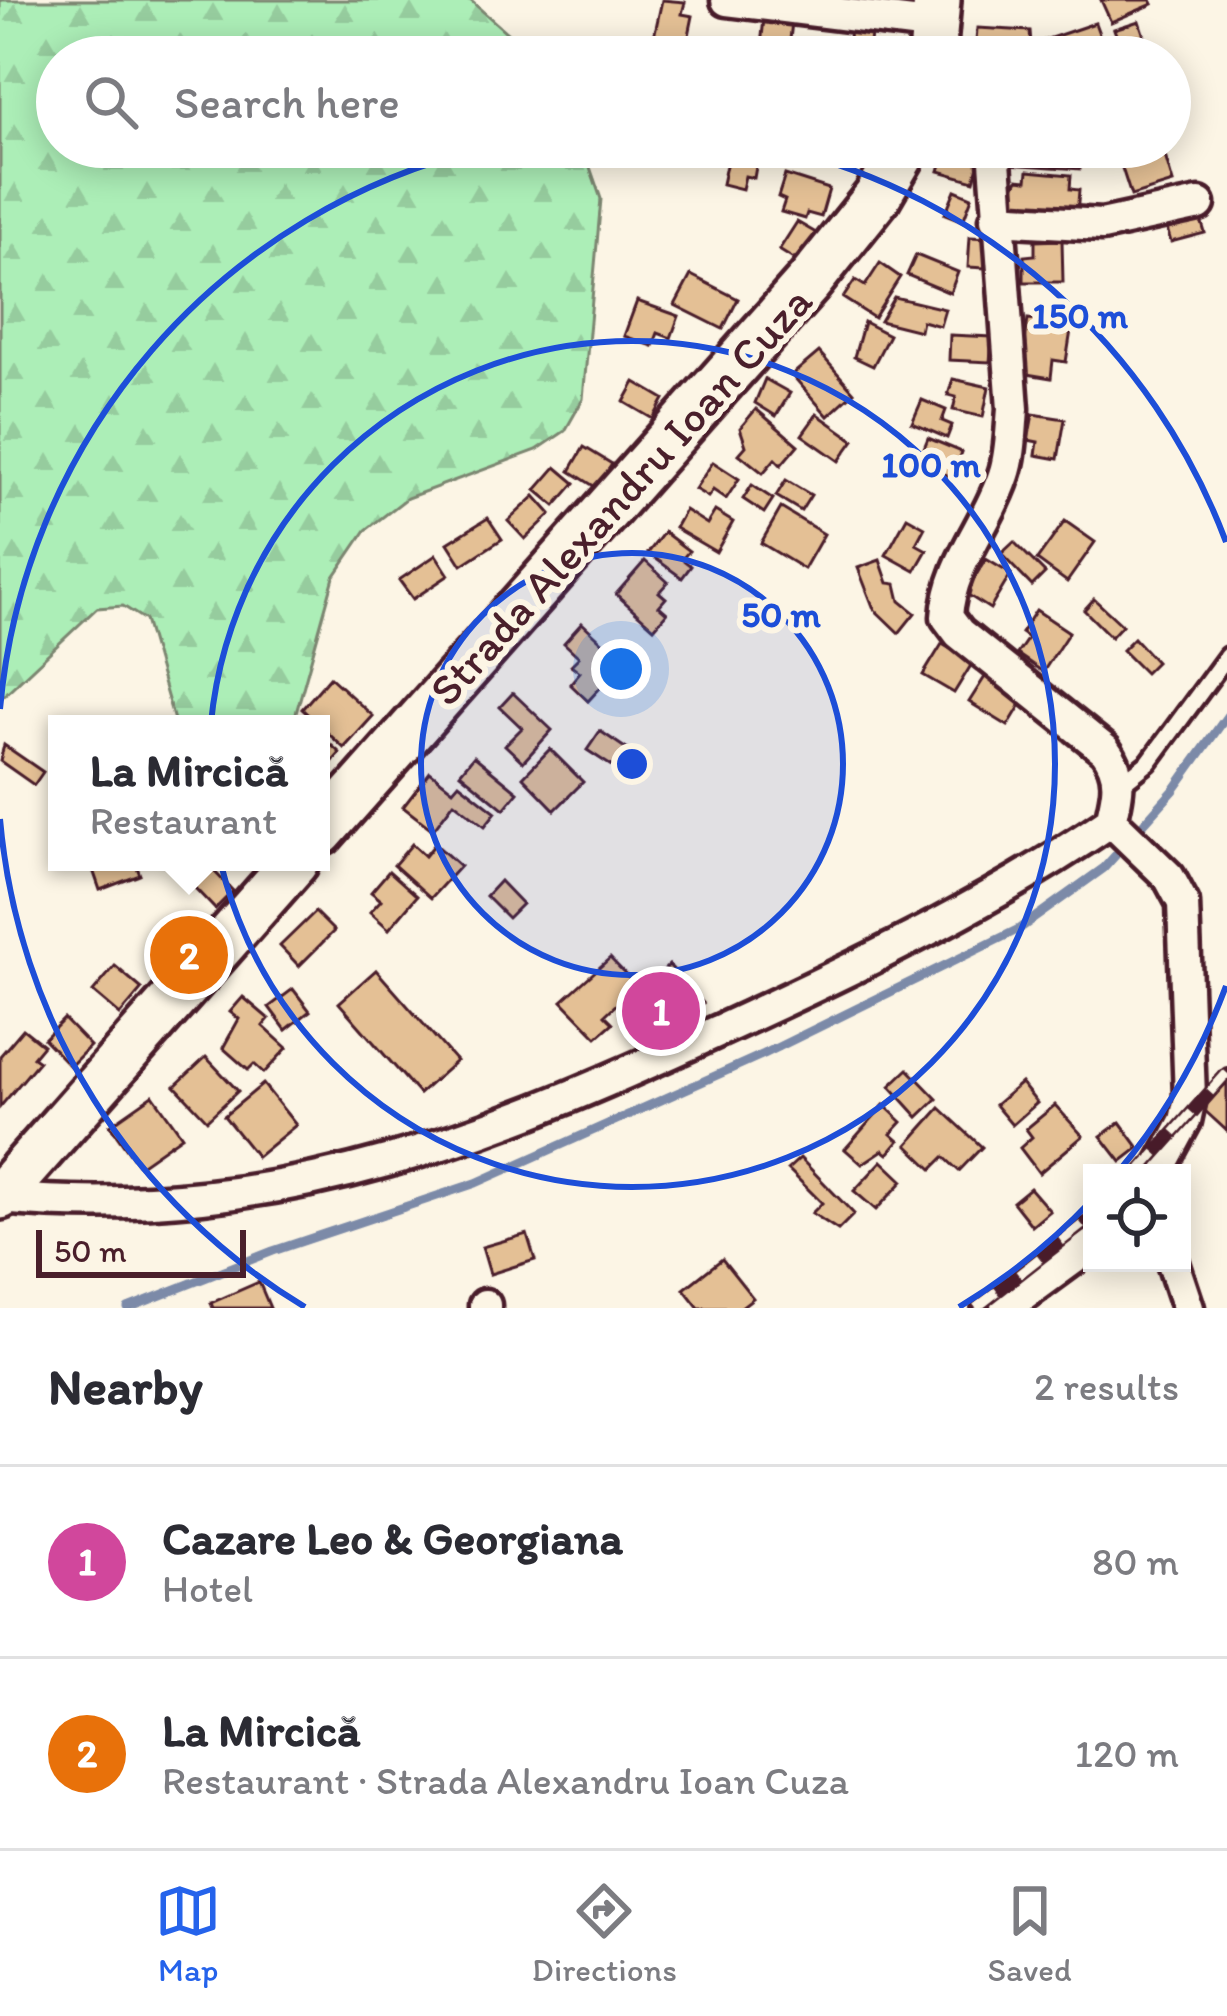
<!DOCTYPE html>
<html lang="en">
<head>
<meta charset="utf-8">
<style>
  :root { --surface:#fff; --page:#f2f2f3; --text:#2b2b33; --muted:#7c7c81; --line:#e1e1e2; --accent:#2563eb }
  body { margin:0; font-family:Itim,sans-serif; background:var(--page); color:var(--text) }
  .controls { position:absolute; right:36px; bottom:36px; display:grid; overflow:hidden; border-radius:0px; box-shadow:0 6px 30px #0003 }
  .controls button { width:108px; height:108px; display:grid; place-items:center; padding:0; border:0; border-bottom:3px solid var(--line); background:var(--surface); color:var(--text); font:60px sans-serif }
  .scale { position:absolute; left:36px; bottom:30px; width:210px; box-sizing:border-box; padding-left:12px; border:6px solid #4a1f2b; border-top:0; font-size:33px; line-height:42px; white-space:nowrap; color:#4a1f2b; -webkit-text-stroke:9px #fcf5e5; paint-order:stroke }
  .you { position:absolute; left:621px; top:669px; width:42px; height:42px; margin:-30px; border:9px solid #fff; border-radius:50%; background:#1a73e8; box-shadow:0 0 0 18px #1a73e833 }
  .badge { display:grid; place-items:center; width:78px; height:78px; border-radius:50%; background:var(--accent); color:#fff; font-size:39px; font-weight:700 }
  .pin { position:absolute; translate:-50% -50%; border:6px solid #fff; box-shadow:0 3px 12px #0006 }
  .popup { position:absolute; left:48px; top:715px; width:282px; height:156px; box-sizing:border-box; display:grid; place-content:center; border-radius:0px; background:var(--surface); filter:drop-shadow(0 3px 9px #0005); font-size:39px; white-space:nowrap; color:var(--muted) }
  .popup b { font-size:45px; color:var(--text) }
  .popup::after { content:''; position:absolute; left:50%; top:100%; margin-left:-24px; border:24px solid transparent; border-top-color:var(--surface) }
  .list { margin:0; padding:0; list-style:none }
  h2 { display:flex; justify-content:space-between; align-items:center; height:156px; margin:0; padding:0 48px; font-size:51px }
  h2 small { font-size:39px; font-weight:400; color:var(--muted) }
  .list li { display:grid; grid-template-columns:78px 1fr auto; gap:36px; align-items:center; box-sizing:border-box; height:192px; padding:0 48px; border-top:3px solid var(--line) }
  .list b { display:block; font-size:45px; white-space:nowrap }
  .list p { margin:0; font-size:39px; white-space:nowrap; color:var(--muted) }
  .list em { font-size:39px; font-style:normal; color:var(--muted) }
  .icon { flex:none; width:66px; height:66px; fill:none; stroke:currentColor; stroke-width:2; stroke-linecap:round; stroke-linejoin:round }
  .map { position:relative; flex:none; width:1227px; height:1308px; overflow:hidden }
  .search { position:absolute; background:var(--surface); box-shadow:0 6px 30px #0003; left:36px; right:36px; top:36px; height:132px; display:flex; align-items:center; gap:30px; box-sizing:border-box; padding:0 42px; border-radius:66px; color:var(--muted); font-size:45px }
  .sheet { height:540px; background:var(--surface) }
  nav { display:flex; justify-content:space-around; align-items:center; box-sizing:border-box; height:168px; border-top:3px solid var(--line); background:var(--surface); font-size:33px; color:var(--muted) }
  nav a { display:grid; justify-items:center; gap:6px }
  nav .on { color:var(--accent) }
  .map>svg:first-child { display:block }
  .forest { fill:url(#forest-firs); stroke:#7b8671; stroke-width:3 }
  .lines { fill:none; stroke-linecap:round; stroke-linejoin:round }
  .stream { stroke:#7c8aa8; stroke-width:9 }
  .building { fill:#e4c095; stroke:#4a1f2b; stroke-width:3 }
  .lane-casing { stroke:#4a1f2b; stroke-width:24 }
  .street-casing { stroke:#4a1f2b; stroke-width:39 }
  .secondary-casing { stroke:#4a1f2b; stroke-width:54 }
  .lane { stroke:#fcf5e5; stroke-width:15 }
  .street { stroke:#fcf5e5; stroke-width:30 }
  .secondary { stroke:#fcf5e5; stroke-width:45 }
  .rail-casing { stroke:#4a1f2b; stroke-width:14 }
  .rail { stroke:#fcf5e5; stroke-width:9; stroke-dasharray:27; stroke-linecap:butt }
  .ring { fill:none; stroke:#1d4ed8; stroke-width:6 }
  .labels { text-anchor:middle; stroke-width:12; stroke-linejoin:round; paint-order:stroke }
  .street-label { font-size:45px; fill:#4a1f2b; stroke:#fcf5e5 }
  .centre { fill:#1d4ed8; stroke:#fcf5e5; stroke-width:6 }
  .ring-label { font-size:36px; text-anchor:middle; font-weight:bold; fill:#1d4ed8; stroke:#fcf5e5; stroke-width:12; stroke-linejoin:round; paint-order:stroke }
</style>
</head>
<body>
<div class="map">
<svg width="1227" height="1308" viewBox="0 0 1227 1308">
  <defs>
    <pattern id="forest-firs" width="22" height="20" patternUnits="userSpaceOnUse" patternTransform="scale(3)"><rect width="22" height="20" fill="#aceeb7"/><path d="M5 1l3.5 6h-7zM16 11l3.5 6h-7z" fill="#96cc9e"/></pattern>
  </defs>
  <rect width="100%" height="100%" fill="#fcf5e5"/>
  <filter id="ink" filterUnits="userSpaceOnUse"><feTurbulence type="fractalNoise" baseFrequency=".00833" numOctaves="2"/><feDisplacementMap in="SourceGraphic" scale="24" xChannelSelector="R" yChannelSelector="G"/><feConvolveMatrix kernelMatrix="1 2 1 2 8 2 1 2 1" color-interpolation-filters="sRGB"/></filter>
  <g filter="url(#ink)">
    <path class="forest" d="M 0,0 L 470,0 L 534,57 L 57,57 L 57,147 L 583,147 L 601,199 L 583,399 L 565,431 L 537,450 L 407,498 L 366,530 L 334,577 L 293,724 L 175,724 L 145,620 L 123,606 L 97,608 L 0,699 Z"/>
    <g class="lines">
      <path class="stream" d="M 128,1308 L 273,1251 L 476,1183 L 764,1054 L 1019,929 L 1104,868 L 1174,790 L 1227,716"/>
    </g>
    <g class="building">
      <path d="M 662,0 L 685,2 L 682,14 L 693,16 L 687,45 L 654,37 Z"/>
      <path d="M 1101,0 L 1151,0 L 1153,4 L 1111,22 Z"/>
      <path d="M 764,19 L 792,22 L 788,57 L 760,54 Z"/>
      <path d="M 1139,21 L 1151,57 L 1124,57 L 1114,29 Z"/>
      <path d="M 1095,23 L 1102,42 L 1112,38 L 1115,46 L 1084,57 L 1041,57 L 1036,43 Z"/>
      <path d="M 851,27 L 872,31 L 868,51 L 857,49 L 856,57 L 845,57 Z"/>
      <path d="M 977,28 L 1030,31 L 1032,57 L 975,56 Z"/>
      <path d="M 693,40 L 721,48 L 719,57 L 689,57 Z"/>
      <path d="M 730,147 L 752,150 L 751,159 L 757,161 L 754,178 L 745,176 L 742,189 L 722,184 Z"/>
      <path d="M 842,147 L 879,147 L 875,168 L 839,159 Z"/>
      <path d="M 946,147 L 983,147 L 974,181 L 939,171 Z"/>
      <path d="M 1010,147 L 1081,147 L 1080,169 L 1009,164 Z"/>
      <path d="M 1163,149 L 1173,183 L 1131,196 L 1120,162 Z"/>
      <path d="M 1028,171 L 1071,175 L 1070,189 L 1079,190 L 1077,215 L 1011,209 L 1013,189 L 1018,179 L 1027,180 Z"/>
      <path d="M 785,175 L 829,189 L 821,217 L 807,213 L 805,219 L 781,212 L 785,200 L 778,197 Z"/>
      <path d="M 955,190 L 972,197 L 963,221 L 945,214 Z"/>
      <path d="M 1199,213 L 1205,233 L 1171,242 L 1165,222 Z"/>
      <path d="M 797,222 L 816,233 L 798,262 L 779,250 Z"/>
      <path d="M 970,237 L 987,238 L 985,268 L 968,267 Z"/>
      <path d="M 1062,240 L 1063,282 L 1024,282 L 1024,256 L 1035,255 L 1035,241 Z"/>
      <path d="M 916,255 L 958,272 L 950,293 L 907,275 Z"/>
      <path d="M 880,263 L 900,277 L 874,318 L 843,298 L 855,280 L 865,286 Z"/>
      <path d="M 691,275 L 738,299 L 723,329 L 675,305 Z"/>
      <path d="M 894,297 L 945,309 L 940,326 L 922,321 L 920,331 L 880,321 Z"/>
      <path d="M 637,301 L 679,316 L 671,338 L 658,333 L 653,346 L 624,336 Z"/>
      <path d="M 1028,319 L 1072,324 L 1066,362 L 1053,360 L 1051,378 L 1021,373 Z"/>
      <path d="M 864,322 L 889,335 L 873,366 L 854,357 Z"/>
      <path d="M 950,335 L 992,337 L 990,362 L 949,360 Z"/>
      <path d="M 819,352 L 854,392 L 828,416 L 792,375 Z"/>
      <path d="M 765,379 L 790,393 L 776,416 L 755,403 Z"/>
      <path d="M 953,379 L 989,387 L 983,417 L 953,410 L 956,397 L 948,395 Z"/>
      <path d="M 635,382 L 664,399 L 653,419 L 624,402 Z"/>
      <path d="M 922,400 L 946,410 L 942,421 L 952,425 L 947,438 L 912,423 Z"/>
      <path d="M 756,409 L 798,445 L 781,465 L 775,459 L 763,473 L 739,454 L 746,446 L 740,428 Z"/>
      <path d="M 817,414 L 854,440 L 839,461 L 802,435 Z"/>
      <path d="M 1033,414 L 1065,419 L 1058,459 L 1036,455 L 1038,442 L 1028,440 Z"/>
      <path d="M 928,438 L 962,452 L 952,477 L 918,463 Z"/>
      <path d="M 584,447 L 612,464 L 597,488 L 570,471 Z"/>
      <path d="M 713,462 L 739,479 L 726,499 L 713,490 L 708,497 L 695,489 Z"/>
      <path d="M 556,467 L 575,483 L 555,506 L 536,490 Z"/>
      <path d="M 786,480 L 811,495 L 801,511 L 776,496 Z"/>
      <path d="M 752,485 L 773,499 L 764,513 L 743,499 Z"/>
      <path d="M 535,496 L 551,514 L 525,539 L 508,521 Z"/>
      <path d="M 781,508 L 824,534 L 804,569 L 761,543 Z"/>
      <path d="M 685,510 L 707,524 L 715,511 L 733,522 L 716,552 L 675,528 Z"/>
      <path d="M 907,517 L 925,527 L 916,544 L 927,550 L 915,571 L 886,555 Z"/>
      <path d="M 488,518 L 502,539 L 462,565 L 448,543 Z"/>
      <path d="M 1065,521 L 1095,542 L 1067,582 L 1037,560 Z"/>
      <path d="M 664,532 L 689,551 L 682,559 L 691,566 L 682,578 L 648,553 Z"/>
      <path d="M 1014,542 L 1045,573 L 1032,586 L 1001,554 Z"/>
      <path d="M 436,555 L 449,575 L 413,599 L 399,580 Z"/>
      <path d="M 986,559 L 1011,574 L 990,609 L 965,593 Z"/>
      <path d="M 880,560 L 888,583 L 896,584 L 900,601 L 915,613 L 899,633 L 874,609 L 858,568 Z"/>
      <path d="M 645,561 L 668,582 L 659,592 L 666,598 L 659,606 L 667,613 L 654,628 L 616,594 Z"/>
      <path d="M 1094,599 L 1122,625 L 1111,637 L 1084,610 Z"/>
      <path d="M 1036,610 L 1069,632 L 1043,672 L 1017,654 L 1028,638 L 1021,633 Z"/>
      <path d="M 582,623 L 624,662 L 588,701 L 570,684 L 580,672 L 571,665 L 579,657 L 564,643 Z"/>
      <path d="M 1134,638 L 1156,662 L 1145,673 L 1122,650 Z"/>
      <path d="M 942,644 L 973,662 L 954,693 L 923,675 Z"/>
      <path d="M 990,669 L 1028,693 L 1008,726 L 969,702 Z"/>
      <path d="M 330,677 L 373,716 L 344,748 L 302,709 Z"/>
      <path d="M 513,693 L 552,730 L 523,762 L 505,745 L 522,728 L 500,707 Z"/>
      <path d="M 600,731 L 631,752 L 619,771 L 587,750 Z"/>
      <path d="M 321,736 L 340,753 L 322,774 L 321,773 Z"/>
      <path d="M 4,745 L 43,772 L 34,785 L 0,761 Z"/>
      <path d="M 550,749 L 583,782 L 555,810 L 523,777 Z"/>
      <path d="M 474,756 L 518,792 L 504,809 L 460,773 Z"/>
      <path d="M 430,772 L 453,790 L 459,783 L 496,812 L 485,826 L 454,802 L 433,830 L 403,807 Z"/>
      <path d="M 412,844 L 425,856 L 435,844 L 460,866 L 431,898 L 394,865 Z"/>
      <path d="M 113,862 L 135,862 L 140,875 L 100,890 L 91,864 Z"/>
      <path d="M 212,869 L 233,891 L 215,909 L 194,887 Z"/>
      <path d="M 389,871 L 417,896 L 389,929 L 370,912 L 381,900 L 371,892 Z"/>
      <path d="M 500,881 L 522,904 L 508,918 L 486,896 Z"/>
      <path d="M 315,912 L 334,931 L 299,966 L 280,946 Z"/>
      <path d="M 610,958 L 642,991 L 669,965 L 703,1003 L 657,1036 L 620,1001 L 605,1015 L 613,1023 L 597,1037 L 562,1001 Z"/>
      <path d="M 115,966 L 142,989 L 120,1015 L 93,992 Z"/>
      <path d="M 376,970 L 456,1061 L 419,1094 L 339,1003 Z"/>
      <path d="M 293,989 L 310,1011 L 286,1030 L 269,1007 Z"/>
      <path d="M 243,997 L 269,1019 L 263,1026 L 287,1048 L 264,1073 L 254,1064 L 248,1070 L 223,1048 L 239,1019 L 230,1012 Z"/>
      <path d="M 64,1019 L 90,1046 L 70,1066 L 44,1039 Z"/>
      <path d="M 23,1029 L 43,1045 L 33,1057 L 39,1061 L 0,1107 L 0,1056 Z"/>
      <path d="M 206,1057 L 238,1091 L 207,1120 L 175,1086 Z"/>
      <path d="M 908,1069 L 937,1099 L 918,1117 L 890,1086 Z"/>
      <path d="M 1227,1082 L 1227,1131 L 1203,1109 Z"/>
      <path d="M 1021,1083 L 1037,1103 L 1012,1125 L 995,1105 Z"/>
      <path d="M 263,1084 L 296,1125 L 257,1157 L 224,1116 Z"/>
      <path d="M 153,1095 L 182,1136 L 139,1166 L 110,1125 Z"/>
      <path d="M 884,1105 L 902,1122 L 891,1134 L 899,1141 L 888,1154 L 883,1150 L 862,1164 L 845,1149 Z"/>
      <path d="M 1055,1105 L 1083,1136 L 1039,1173 L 1020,1148 L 1032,1137 L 1026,1129 Z"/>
      <path d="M 940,1108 L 982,1147 L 959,1171 L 944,1157 L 932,1169 L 907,1145 Z"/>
      <path d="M 1120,1122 L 1139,1148 L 1121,1162 L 1101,1136 Z"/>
      <path d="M 800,1158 L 854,1214 L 838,1230 L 812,1213 L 822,1203 L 788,1169 Z"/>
      <path d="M 882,1161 L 903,1181 L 876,1210 L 854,1191 Z"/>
      <path d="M 1030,1188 L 1050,1211 L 1032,1226 L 1013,1202 Z"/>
      <path d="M 527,1234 L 535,1260 L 490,1274 L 482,1247 Z"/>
      <path d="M 722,1259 L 753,1298 L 740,1308 L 699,1308 L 684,1289 Z"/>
      <path d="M 259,1282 L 270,1308 L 213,1308 L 211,1303 Z"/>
    </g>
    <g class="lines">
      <defs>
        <path id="lane" d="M 1120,785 L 1149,762 L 1227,656"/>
        <g id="street">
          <path d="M 727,0 L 936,26"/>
          <path d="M 994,147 L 1013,409 C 1011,431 1011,455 1004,475 C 988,525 950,563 947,617 L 959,633 L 1105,750 C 1123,774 1118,793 1111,821"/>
          <path d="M 996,219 L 1102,225 L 1199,204"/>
          <path d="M 1111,821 L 1169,877 L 1183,903 L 1190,1098 L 1185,1121 L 1157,1173"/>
          <path d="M 0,1198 C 285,1224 499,1133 751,1016 C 876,958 997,899 1111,821"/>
          <path d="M 1173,1263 L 1188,1308"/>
          <path d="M 485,1308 L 485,1305"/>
          <path d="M 1006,1308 L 1092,1245"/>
        </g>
        <g id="secondary">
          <path d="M 932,57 L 937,0"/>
          <path d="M 321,832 L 809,282 L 877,197 L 906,147"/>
          <path d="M 0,1196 L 295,862"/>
        </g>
      </defs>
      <use href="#lane" class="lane-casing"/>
      <use href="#street" class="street-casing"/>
      <use href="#secondary" class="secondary-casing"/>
      <use href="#lane" class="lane"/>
      <use href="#street" class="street"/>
      <use href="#secondary" class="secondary"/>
      <defs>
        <g id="rail">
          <path d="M 1138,1173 L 1227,1073"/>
          <path d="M 976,1308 L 1092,1217"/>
        </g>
      </defs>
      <use href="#rail" class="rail-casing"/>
      <use href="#rail" class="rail"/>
    </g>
  </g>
  <circle cx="632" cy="764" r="211" fill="#1d4ed8" fill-opacity=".12"/>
  <g class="ring">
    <circle cx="632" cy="764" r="211"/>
    <circle cx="632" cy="764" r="423"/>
    <path d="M1226 986A634 634 0 0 1 1118 1172M1092 1200A634 634 0 0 1 959 1307M305 1307A634 634 0 0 1 0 819M0 709A634 634 0 0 1 484 148M780 148A634 634 0 0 1 1226 542"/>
  </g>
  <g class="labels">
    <g class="street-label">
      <text transform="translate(620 495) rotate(-48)" y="16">Strada Alexandru Ioan Cuza</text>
    </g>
  </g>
  <circle cx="632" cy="764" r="18" class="centre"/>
  <g class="ring-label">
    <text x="1080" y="328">150 m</text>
    <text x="931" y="477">100 m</text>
    <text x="781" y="627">50 m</text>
  </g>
</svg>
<div class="controls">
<button><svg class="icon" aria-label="locate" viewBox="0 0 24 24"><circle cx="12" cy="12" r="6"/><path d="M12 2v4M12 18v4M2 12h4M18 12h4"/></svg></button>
</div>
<div class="scale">50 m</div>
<div class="you"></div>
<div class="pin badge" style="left:661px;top:1011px;background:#d1479c">1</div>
<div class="pin badge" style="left:189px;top:955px;background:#e8710a">2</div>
<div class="popup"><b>La Mircică</b>Restaurant</div>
<div class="search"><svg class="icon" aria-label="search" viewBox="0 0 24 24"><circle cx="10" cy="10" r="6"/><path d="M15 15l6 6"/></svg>Search here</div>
</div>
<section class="sheet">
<h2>Nearby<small>2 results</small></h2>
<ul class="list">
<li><span class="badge" style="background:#d1479c">1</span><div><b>Cazare Leo &amp; Georgiana</b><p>Hotel</p></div><em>80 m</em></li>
<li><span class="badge" style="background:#e8710a">2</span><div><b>La Mircică</b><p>Restaurant · Strada Alexandru Ioan Cuza</p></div><em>120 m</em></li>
</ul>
</section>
<nav>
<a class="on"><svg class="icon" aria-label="map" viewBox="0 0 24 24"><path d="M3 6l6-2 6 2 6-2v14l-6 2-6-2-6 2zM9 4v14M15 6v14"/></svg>Map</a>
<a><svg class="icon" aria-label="directions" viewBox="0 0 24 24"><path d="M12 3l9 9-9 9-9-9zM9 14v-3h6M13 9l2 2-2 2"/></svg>Directions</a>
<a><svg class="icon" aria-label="saved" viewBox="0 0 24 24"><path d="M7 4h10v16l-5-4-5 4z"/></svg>Saved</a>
</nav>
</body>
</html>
